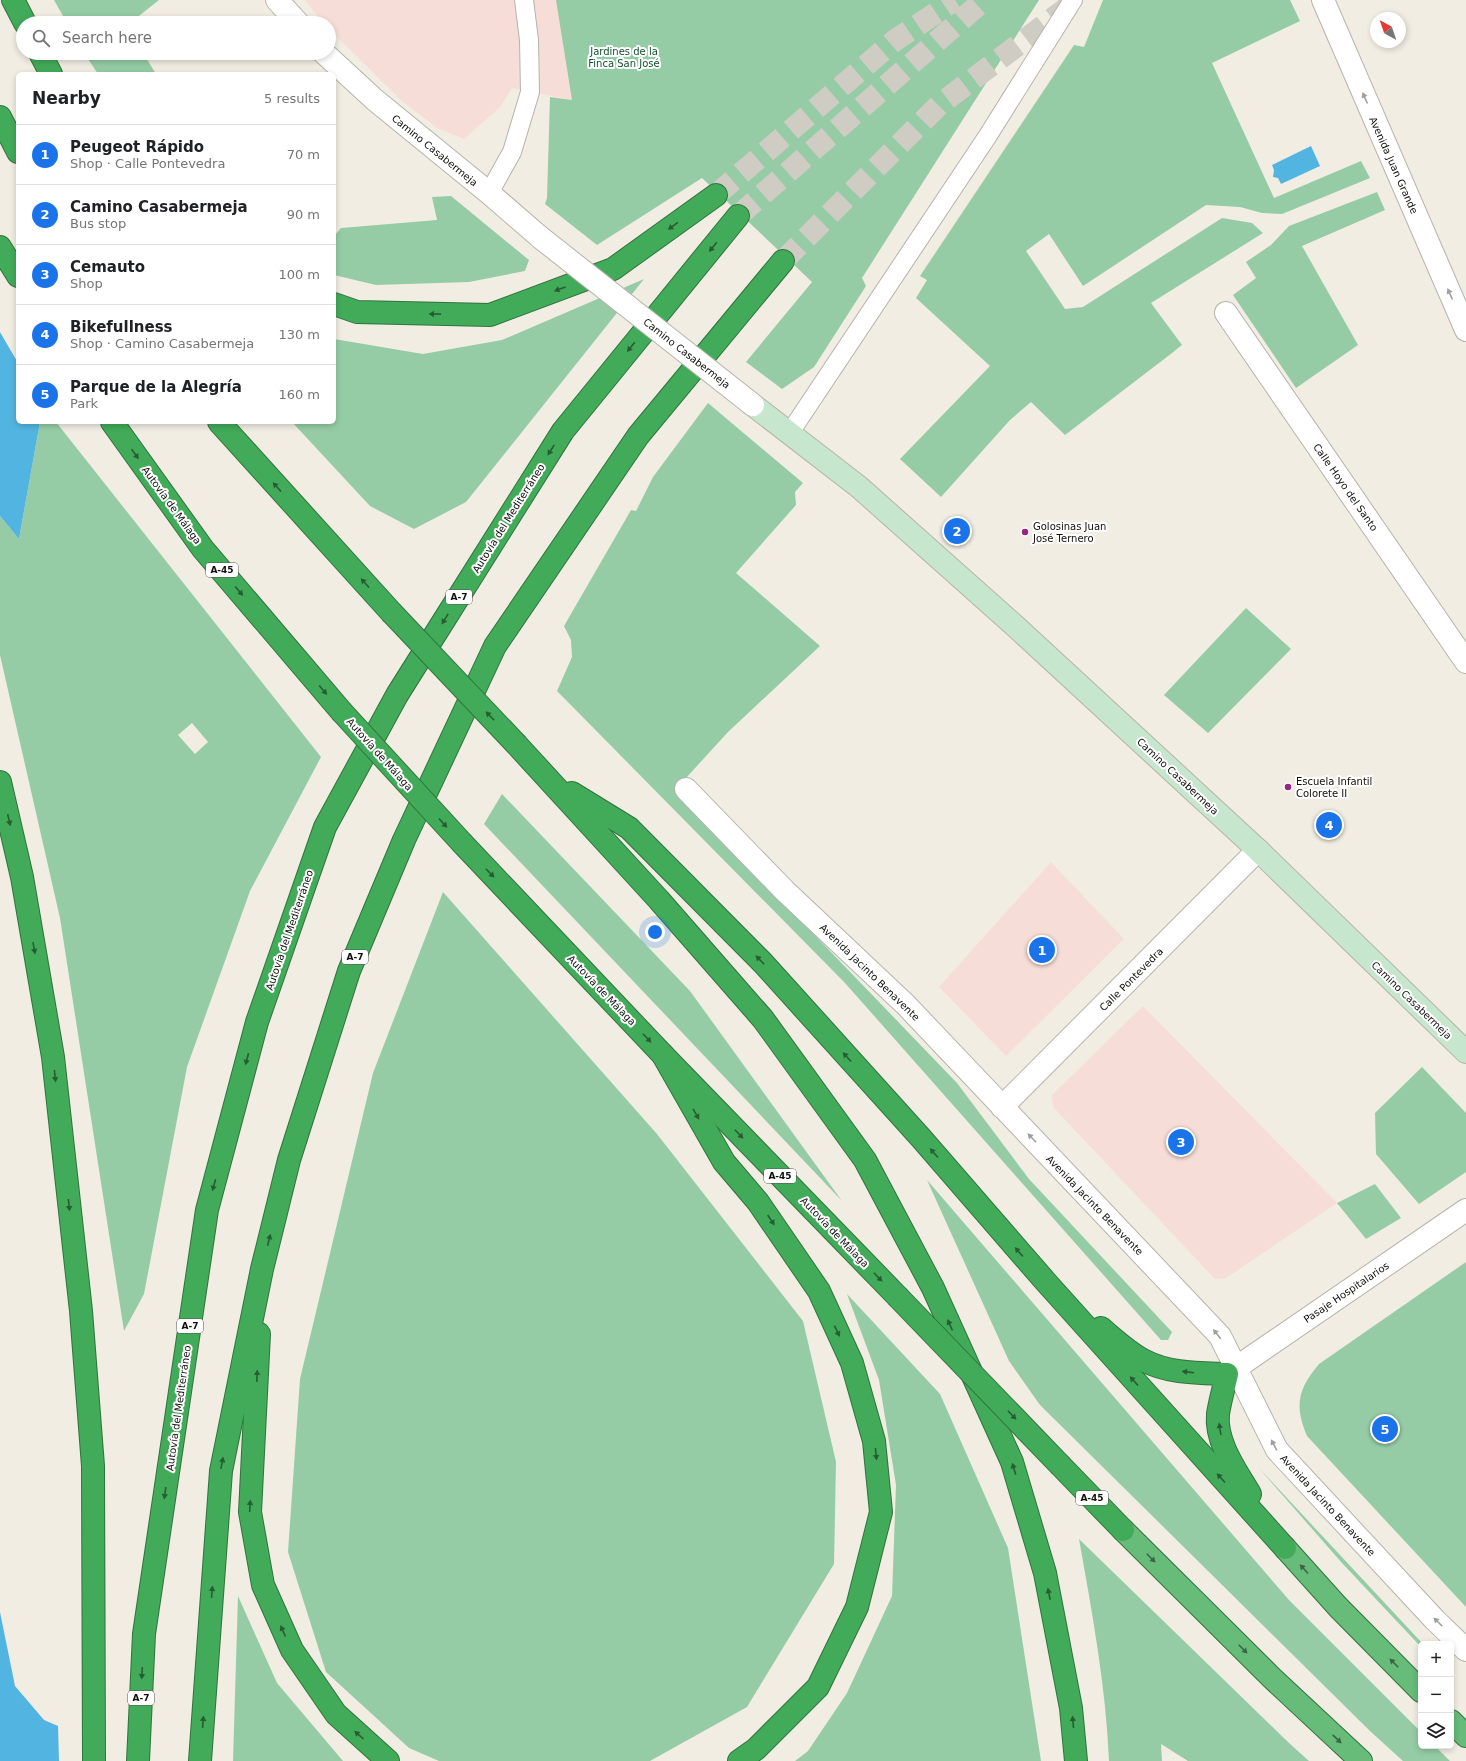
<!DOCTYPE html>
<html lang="en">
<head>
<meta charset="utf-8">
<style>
  :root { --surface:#fff; --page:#f2f2f2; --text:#202124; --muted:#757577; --line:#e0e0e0; --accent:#1a73e8 }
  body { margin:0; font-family:"DejaVu Sans",sans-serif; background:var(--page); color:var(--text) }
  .controls { position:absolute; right:12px; bottom:12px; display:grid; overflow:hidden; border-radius:6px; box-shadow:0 2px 6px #0003 }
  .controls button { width:36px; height:36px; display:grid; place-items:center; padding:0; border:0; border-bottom:1px solid var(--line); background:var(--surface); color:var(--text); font:20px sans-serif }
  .compass { position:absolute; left:1370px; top:12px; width:36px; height:36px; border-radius:50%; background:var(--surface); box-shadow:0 2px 6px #0003; rotate:320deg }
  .you { position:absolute; left:655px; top:932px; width:14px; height:14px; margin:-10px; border:3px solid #fff; border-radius:50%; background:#1a73e8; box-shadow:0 0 0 6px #1a73e833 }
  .badge { display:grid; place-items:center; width:26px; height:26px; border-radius:50%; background:var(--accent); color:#fff; font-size:13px; font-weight:700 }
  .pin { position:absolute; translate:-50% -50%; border:2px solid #fff; box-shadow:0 1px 4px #0006 }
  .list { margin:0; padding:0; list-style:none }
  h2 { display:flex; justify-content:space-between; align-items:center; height:52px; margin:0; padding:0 16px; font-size:17px }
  h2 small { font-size:13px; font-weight:400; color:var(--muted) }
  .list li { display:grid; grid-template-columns:26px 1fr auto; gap:12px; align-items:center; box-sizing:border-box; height:60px; padding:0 16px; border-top:1px solid var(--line) }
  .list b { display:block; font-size:15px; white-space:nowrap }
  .list p { margin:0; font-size:13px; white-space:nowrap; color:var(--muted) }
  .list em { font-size:13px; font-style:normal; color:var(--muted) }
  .icon { flex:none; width:22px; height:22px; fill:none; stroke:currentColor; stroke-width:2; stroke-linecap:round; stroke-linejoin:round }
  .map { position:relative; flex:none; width:1466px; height:1761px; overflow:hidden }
  .search { position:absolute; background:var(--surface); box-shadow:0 2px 6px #0003; left:16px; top:16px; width:320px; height:44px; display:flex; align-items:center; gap:10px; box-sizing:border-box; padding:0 14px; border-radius:22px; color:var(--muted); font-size:15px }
  .panel { position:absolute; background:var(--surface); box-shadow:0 2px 6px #0003; left:16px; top:72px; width:320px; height:352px; border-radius:6px }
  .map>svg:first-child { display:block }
  .commercial { fill:#f7ddd7 }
  .green { fill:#95cca5; fill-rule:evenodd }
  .water { fill:#52b5e1 }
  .pier { fill:#f1ede3 }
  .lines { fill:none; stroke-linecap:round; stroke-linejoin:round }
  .motorway-tunnel { stroke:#cfccc3; stroke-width:22; stroke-dasharray:22 11; stroke-linecap:butt }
  .service-casing { stroke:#b6b3aa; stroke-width:20 }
  .minor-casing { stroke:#b6b3aa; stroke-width:24 }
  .secondary-casing { stroke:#b6b3aa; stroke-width:24 }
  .trunk-casing { stroke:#30743e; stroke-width:24 }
  .motorway-casing { stroke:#30743e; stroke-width:24 }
  .service { stroke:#fff; stroke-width:18 }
  .minor { stroke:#fff; stroke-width:22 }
  .secondary { stroke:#c6e6cd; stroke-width:22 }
  .trunk { stroke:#67bc7a; stroke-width:22 }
  .motorway { stroke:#41ab59; stroke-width:22 }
  .minor-bridge-casing { stroke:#b6b3aa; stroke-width:24; stroke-linecap:butt }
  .motorway-bridge-casing { stroke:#30743e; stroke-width:24; stroke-linecap:butt }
  .minor-bridge { stroke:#fff; stroke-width:22 }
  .motorway-bridge { stroke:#41ab59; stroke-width:22 }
  .oneway { fill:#9f9f9d }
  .oneway2 { fill:#285c32 }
  .oneway3 { fill:#3b6542 }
  .poi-dot { fill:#962583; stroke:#fff; stroke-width:1.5 }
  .labels { text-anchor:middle; stroke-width:4; stroke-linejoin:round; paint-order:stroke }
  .shield { fill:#fff; stroke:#575654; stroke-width:1 }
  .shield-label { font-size:9px; font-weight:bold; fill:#0f0e0b }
  .park-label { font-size:10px; fill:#12502d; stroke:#fff }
  .street-label { font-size:10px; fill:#0f0e0b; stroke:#fff }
  .poi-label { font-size:10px; fill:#0f0e0b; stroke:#fff; text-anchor:start }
</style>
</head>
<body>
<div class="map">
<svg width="1466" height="1761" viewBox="0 0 1466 1761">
  <rect width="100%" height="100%" fill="#f1ede3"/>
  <g class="commercial">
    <path d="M 305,0 L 797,0 L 572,100 L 512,88 L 500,107 L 464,139 L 437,128 L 402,101 L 329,29 L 329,23 L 323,23 Z"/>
    <path d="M 1051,862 L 1124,939 L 1006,1056 L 939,987 Z"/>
    <path d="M 1143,1006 L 1337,1203 L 1226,1278 L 1215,1279 L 1053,1107 L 1052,1095 Z"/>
  </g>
  <g class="green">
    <path d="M 54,0 L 159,0 L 130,23 L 67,23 Z"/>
    <path d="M 556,0 L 1039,0 L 862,278 L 866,286 L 814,367 L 782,389 L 746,362 L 812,282 L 702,178 L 597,245 L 545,204 L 547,198 L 550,97 L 572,100 Z"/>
    <path d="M 1103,0 L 1290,0 L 1300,21 L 1212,63 L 1274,198 L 1361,161 L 1370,178 L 1282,214 L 1262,213 L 1240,207 L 1206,205 L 1083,286 L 1049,234 L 1026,251 L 1065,309 L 1083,307 L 1222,218 L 1252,223 L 1263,233 L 1151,303 L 1182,345 L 1172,353 L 1065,435 L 1031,402 L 1010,420 L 941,497 L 900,459 L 990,366 L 916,298 L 927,280 L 920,276 L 1074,45 L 1084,47 Z"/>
    <path d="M 84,53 L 143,53 L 156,74 L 98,74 Z"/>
    <path d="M 1377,192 L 1385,210 L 1302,246 L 1358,345 L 1296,388 L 1233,295 L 1256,278 L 1246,262 L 1271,245 L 1289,226 Z"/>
    <path d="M 451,196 L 529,260 L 525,271 L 469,282 L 376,285 L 334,275 L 334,236 L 341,228 L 437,220 L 432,197 Z"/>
    <path d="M 644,279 L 466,502 L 414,529 L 370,506 L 292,422 L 334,422 L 334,339 L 423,354 L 502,340 Z"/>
    <path d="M 708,403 L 803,483 L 795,492 L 796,505 L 736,573 L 820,646 L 728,732 L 675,790 L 957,1083 L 1029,1179 L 1172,1332 L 1168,1340 L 1161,1340 L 845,983 L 557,691 L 572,657 L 571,640 L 564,626 L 631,510 L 636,511 L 653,477 Z"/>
    <path d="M 40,422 L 56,422 L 321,757 L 250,891 L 187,1067 L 144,1294 L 124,1331 L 60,918 L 0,655 L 0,516 L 19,539 ZM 192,723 L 208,742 L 195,754 L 178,735 Z"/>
    <path d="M 1246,608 L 1291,649 L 1208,733 L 1164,695 Z"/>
    <path d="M 502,794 L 690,991 L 842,1201 L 484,824 Z"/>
    <path d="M 443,892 L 657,1134 L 803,1321 L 836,1462 L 834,1564 L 747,1707 L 650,1761 L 439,1761 L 409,1748 L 326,1672 L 288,1552 L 300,1379 L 373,1073 Z"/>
    <path d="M 1422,1067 L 1466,1113 L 1466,1172 L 1419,1204 L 1376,1154 L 1375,1113 Z"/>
    <path d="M 927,1180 L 1289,1600 L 1421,1732 L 1421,1746 L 1435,1746 L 1450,1761 L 1403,1761 L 1370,1731 L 1040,1405 L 1009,1361 Z"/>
    <path d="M 1375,1184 L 1401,1218 L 1366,1239 L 1337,1203 Z"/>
    <path d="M 1466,1262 L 1466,1607 L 1307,1436 C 1294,1405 1298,1389 1319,1364 Z"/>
    <path d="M 847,1294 L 940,1394 L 1008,1548 L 1041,1761 L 795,1761 L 808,1751 L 847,1693 L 892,1596 L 896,1485 L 879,1380 Z"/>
    <path d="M 1258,1467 L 1423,1644 L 1421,1644 L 1421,1647 L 1342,1563 Z"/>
    <path d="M 1079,1539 L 1289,1743 L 1309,1761 L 1188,1761 L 1161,1744 L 1162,1761 L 1109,1761 C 1106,1687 1092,1612 1079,1539 Z"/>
    <path d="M 238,1596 L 277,1683 L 343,1761 L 233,1761 Z"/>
  </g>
  <g class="water">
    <path d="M 1311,146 L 1320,166 L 1281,184 L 1278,178 L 1273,177 L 1274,170 L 1272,165 Z"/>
    <path d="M 0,332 L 18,363 L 18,422 L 40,422 L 19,539 L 0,516 Z"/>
    <path d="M 0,1612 L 15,1686 L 44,1720 L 58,1726 L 94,1761 L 0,1761 Z"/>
  </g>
  <path class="pier" d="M 58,1726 L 64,1729 L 96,1761 L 59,1761 Z"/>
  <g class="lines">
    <g class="motorway-tunnel">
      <path d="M 716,195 L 894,41 L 955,0"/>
      <path d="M 738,216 L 984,0"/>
      <path d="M 783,261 L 939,105 L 1073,3"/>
    </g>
    <defs>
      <g id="service">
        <path d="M 489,193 L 512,152 L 530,92 L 529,40 L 524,0"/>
        <path d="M 789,434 L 987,137 L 1073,0"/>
      </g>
      <g id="minor">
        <path d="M 277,0 L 298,23"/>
        <path d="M 1323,0 L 1466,330"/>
        <path d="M 324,53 L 375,100 L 489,193 L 541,238"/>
        <path d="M 1226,313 L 1466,662"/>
        <path d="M 686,789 L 785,891 L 906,1005 L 1220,1336 L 1277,1450 L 1435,1620 L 1466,1650"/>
        <path d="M 1002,1107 L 1258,850"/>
        <path d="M 1227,1374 L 1466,1210"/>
      </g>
      <path id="secondary" d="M 753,405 L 859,487 L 1014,625 L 1258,850 L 1466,1052"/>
      <g id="trunk">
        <path d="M 1123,1530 L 1272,1678 L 1361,1761"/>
        <path d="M 1285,1548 L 1338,1607 L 1421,1691"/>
        <path d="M 1451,1721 L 1466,1736"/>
      </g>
      <g id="motorway">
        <path d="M 13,0 L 25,23"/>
        <path d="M 40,53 L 51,74"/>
        <path d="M 0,117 L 18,152"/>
        <path d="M 0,247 L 18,276"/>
        <path d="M 334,304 L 357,312 L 490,315 L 613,269 L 716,195"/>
        <path d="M 112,422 L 203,549 L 341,711"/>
        <path d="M 219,422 L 391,612"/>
        <path d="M 517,745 L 659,900 L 763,1019 L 865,1160 L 933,1288 L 1012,1462 L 1045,1573 L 1071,1708 L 1076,1761"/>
        <path d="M 0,782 L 22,877 L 53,1057 L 81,1311 L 93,1466 L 94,1761"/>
        <path d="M 572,793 L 629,828 L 763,963 L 921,1138 L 1045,1281 L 1285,1548"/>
        <path d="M 463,844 L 663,1055 L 897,1296"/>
        <path d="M 663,1055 L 724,1162 L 758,1202 L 819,1291 L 852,1363 L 874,1441 L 881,1512 L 857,1607 L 818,1687 L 756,1749 L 739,1761"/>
        <path d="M 1101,1328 C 1114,1339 1128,1352 1143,1360 C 1169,1374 1199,1373 1227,1374 C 1224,1387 1220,1401 1218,1414 C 1215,1442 1237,1472 1250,1494"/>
        <path d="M 259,1334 L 250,1512 L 263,1585 L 292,1650 L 336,1714 L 388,1761"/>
        <path d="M 1061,1466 L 1123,1530"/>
        <path d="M 138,1761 L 144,1634 L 207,1210 L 257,1022 L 325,827 L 397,695 L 563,431 L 738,216"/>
        <path d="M 200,1761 L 221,1471 L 262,1269 L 289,1160 L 349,971 L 404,840 L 495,646 L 638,436 L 783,261"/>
      </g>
    </defs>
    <use href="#service" class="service-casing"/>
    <use href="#minor" class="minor-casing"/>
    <use href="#secondary" class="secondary-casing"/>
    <use href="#trunk" class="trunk-casing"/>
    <use href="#motorway" class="motorway-casing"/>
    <use href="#service" class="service"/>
    <use href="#minor" class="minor"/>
    <use href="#secondary" class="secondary"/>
    <use href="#trunk" class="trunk"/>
    <use href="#motorway" class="motorway"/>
    <defs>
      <path id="minor-bridge" d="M 541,238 L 753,405"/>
      <g id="motorway-bridge">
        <path d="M 391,612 L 517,745"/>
        <path d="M 341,711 L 463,844"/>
        <path d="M 897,1296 L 1061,1466"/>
      </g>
    </defs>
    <use href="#minor-bridge" class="minor-bridge-casing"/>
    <use href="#motorway-bridge" class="motorway-bridge-casing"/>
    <use href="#minor-bridge" class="minor-bridge"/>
    <use href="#motorway-bridge" class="motorway-bridge"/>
  </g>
  <defs><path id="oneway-solid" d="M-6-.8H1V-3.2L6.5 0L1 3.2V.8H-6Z"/></defs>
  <g class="oneway">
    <use href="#oneway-solid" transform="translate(1365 98) rotate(-114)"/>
    <use href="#oneway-solid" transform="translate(1450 294) rotate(-114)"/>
    <use href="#oneway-solid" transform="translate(1032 1138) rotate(-134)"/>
    <use href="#oneway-solid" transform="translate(1217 1334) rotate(-128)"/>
    <use href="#oneway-solid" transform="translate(1274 1445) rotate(-118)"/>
    <use href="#oneway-solid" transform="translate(1438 1622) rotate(-135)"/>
  </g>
  <g class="oneway2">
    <use href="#oneway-solid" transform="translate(673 226) rotate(144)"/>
    <use href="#oneway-solid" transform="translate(713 247) rotate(129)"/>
    <use href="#oneway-solid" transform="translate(560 289) rotate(160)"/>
    <use href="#oneway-solid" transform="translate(435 314) rotate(-179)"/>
    <use href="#oneway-solid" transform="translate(631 347) rotate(129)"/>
    <use href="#oneway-solid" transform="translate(551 450) rotate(122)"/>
    <use href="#oneway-solid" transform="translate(135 454) rotate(54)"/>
    <use href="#oneway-solid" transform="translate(277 487) rotate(-132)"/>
    <use href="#oneway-solid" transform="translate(365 583) rotate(-132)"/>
    <use href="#oneway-solid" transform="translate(239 591) rotate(50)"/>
    <use href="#oneway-solid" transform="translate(445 619) rotate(122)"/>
    <use href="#oneway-solid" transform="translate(323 690) rotate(50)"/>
    <use href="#oneway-solid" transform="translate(490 716) rotate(-134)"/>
    <use href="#oneway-solid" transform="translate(9 820) rotate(77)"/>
    <use href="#oneway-solid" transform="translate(443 823) rotate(48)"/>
    <use href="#oneway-solid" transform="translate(490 873) rotate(46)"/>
    <use href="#oneway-solid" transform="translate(34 948) rotate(80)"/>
    <use href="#oneway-solid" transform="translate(760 960) rotate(-134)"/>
    <use href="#oneway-solid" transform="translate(647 1038) rotate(46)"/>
    <use href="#oneway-solid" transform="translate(847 1057) rotate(-132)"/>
    <use href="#oneway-solid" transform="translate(247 1059) rotate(105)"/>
    <use href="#oneway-solid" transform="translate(55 1076) rotate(84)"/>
    <use href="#oneway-solid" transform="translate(696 1114) rotate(60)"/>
    <use href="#oneway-solid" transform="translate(739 1134) rotate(46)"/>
    <use href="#oneway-solid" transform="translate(934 1153) rotate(-131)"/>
    <use href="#oneway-solid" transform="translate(214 1185) rotate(105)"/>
    <use href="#oneway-solid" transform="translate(69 1205) rotate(84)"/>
    <use href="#oneway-solid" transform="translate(771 1220) rotate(56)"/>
    <use href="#oneway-solid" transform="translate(269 1240) rotate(-76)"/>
    <use href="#oneway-solid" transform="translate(1019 1252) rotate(-131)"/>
    <use href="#oneway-solid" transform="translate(878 1277) rotate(46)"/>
    <use href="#oneway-solid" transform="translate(950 1325) rotate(-114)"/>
    <use href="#oneway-solid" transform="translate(837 1331) rotate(65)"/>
    <use href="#oneway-solid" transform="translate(1188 1372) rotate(-173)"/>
    <use href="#oneway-solid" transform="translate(257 1376) rotate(-88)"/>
    <use href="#oneway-solid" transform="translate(1134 1381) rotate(-132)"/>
    <use href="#oneway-solid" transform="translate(1012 1415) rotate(46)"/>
    <use href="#oneway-solid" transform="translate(1220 1429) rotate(-99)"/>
    <use href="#oneway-solid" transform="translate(876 1454) rotate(85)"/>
    <use href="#oneway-solid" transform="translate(222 1463) rotate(-79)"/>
    <use href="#oneway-solid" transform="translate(1014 1469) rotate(-107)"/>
    <use href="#oneway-solid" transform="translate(1221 1478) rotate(-132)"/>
    <use href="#oneway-solid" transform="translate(165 1493) rotate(98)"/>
    <use href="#oneway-solid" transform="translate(250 1506) rotate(-87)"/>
    <use href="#oneway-solid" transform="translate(212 1592) rotate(-86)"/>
    <use href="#oneway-solid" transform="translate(1049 1594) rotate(-101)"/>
    <use href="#oneway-solid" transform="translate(283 1631) rotate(-114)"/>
    <use href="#oneway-solid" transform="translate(142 1673) rotate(93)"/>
    <use href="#oneway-solid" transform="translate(203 1722) rotate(-86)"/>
    <use href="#oneway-solid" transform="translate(1073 1722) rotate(-95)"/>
    <use href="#oneway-solid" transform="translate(359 1735) rotate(-138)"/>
  </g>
  <g class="oneway3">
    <use href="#oneway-solid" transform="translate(1151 1558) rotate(45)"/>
    <use href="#oneway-solid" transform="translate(1304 1569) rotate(-132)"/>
    <use href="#oneway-solid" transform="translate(1243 1649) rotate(45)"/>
    <use href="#oneway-solid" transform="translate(1394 1663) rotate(-135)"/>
    <use href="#oneway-solid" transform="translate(1337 1739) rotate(43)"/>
  </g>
  <g class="poi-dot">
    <circle cx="1025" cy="532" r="4"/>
    <circle cx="1288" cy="787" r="4"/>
  </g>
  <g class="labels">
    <g class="shield">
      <rect x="206" y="563" width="32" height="14" rx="3"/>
      <rect x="446" y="590" width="26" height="14" rx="3"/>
      <rect x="342" y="950" width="26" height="14" rx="3"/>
      <rect x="764" y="1169" width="32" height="14" rx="3"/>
      <rect x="177" y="1319" width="26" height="14" rx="3"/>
      <rect x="1076" y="1491" width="32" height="14" rx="3"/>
      <rect x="128" y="1691" width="26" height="14" rx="3"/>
    </g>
    <g class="shield-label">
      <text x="222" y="573">A-45</text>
      <text x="459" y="600">A-7</text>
      <text x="355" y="960">A-7</text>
      <text x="780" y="1179">A-45</text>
      <text x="190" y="1329">A-7</text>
      <text x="1092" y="1501">A-45</text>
      <text x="141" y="1701">A-7</text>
    </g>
    <g class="park-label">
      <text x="624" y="55">Jardines de la<tspan x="624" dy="12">Finca San José</tspan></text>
    </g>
    <g class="street-label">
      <text transform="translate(435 150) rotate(39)" y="4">Camino Casabermeja</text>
      <text transform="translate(1394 165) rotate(66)" y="4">Avenida Juan Grande</text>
      <text transform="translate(687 353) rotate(38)" y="4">Camino Casabermeja</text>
      <text transform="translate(1346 487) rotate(55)" y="4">Calle Hoyo del Santo</text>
      <text transform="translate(172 505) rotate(54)" y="4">Autovía de Málaga</text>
      <text transform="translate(508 518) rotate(-58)" y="4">Autovía del Mediterráneo</text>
      <text transform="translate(380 754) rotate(48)" y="4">Autovía de Málaga</text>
      <text transform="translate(1178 776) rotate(43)" y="4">Camino Casabermeja</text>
      <text transform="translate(289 930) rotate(-71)" y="4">Autovía del Mediterráneo</text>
      <text transform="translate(870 972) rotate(44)" y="4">Avenida Jacinto Benavente</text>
      <text transform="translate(1131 979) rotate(-45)" y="4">Calle Pontevedra</text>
      <text transform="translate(602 990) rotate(46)" y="4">Autovía de Málaga</text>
      <text transform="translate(1412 1000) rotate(44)" y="4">Camino Casabermeja</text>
      <text transform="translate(1095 1205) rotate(46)" y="4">Avenida Jacinto Benavente</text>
      <text transform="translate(835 1232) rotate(46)" y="4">Autovía de Málaga</text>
      <text transform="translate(1346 1292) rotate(-34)" y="4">Pasaje Hospitalarios</text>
      <text transform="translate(178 1408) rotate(-82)" y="4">Autovía del Mediterráneo</text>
      <text transform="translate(1328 1505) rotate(47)" y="4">Avenida Jacinto Benavente</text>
    </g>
    <g class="poi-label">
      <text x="1033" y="530">Golosinas Juan<tspan x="1033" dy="12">José Ternero</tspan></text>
      <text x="1296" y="785">Escuela Infantil<tspan x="1296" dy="12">Colorete II</tspan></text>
    </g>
  </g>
</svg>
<div class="controls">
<button>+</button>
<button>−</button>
<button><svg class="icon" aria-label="layers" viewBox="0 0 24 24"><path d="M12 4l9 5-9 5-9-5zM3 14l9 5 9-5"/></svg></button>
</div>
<svg class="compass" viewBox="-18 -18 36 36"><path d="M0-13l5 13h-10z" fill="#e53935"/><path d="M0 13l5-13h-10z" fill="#757577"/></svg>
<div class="you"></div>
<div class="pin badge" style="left:1042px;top:950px">1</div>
<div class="pin badge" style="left:957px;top:531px">2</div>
<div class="pin badge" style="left:1181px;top:1142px">3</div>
<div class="pin badge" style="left:1329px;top:825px">4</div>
<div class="pin badge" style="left:1385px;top:1429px">5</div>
<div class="search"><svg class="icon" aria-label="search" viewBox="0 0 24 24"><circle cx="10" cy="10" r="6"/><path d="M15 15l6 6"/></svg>Search here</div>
<section class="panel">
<h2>Nearby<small>5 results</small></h2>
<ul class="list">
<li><span class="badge">1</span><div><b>Peugeot Rápido</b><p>Shop · Calle Pontevedra</p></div><em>70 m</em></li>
<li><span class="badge">2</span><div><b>Camino Casabermeja</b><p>Bus stop</p></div><em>90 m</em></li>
<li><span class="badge">3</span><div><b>Cemauto</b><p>Shop</p></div><em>100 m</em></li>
<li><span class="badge">4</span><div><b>Bikefullness</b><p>Shop · Camino Casabermeja</p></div><em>130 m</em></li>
<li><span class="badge">5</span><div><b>Parque de la Alegría</b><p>Park</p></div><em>160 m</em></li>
</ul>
</section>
</div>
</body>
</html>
